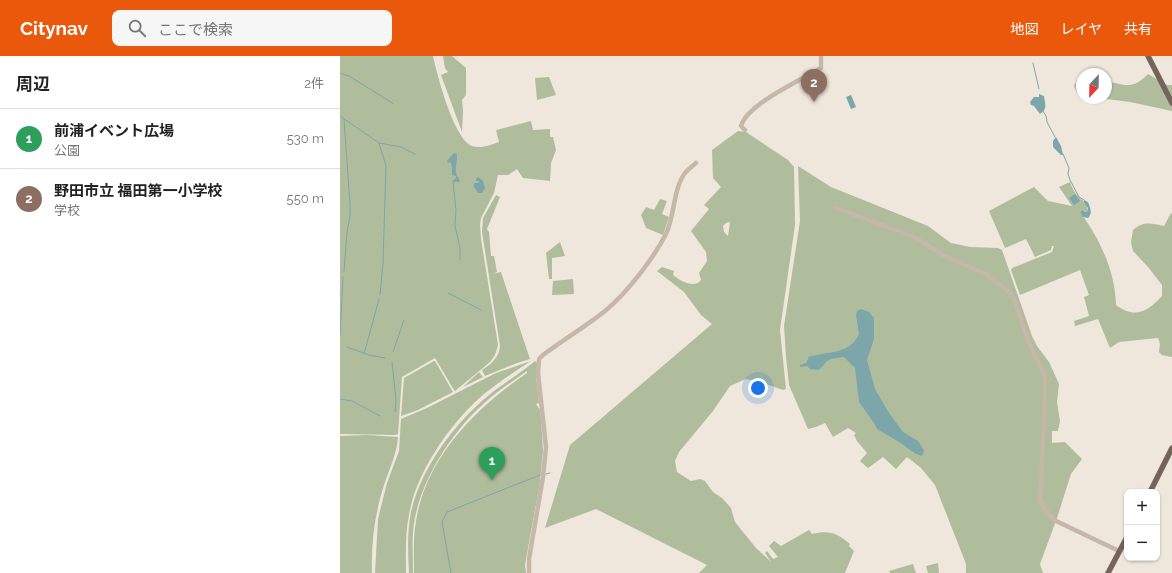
<!DOCTYPE html>
<html lang="ja">
<head>
<meta charset="utf-8">
<style>
  :root { --surface:#fff; --page:#f6f6f6; --text:#222; --muted:#767676; --line:#e0e0e0; --accent:#ea580c }
  body { margin:0; font-family:Raleway,"Noto Sans JP",sans-serif; background:var(--page); color:var(--text) }
  .controls { position:absolute; right:12px; bottom:12px; display:grid; overflow:hidden; border-radius:8px; box-shadow:0 1px 3px #0004 }
  .controls button { width:36px; height:36px; display:grid; place-items:center; padding:0; border:0; border-bottom:1px solid var(--line); background:var(--surface); color:var(--text); font:20px sans-serif }
  .compass { position:absolute; left:736px; top:12px; width:36px; height:36px; border-radius:50%; background:var(--surface); box-shadow:0 1px 3px #0004; rotate:202deg }
  .you { position:absolute; left:418px; top:332px; width:14px; height:14px; margin:-10px; border:3px solid #fff; border-radius:50%; background:#1a73e8; box-shadow:0 0 0 6px #1a73e833 }
  .badge { display:grid; place-items:center; width:26px; height:26px; border-radius:50%; background:var(--accent); color:#fff; font-size:13px; font-weight:700 }
  .pin { position:absolute; translate:-50% -33px; filter:drop-shadow(0 1px 2px #0008) }
  .pin::after { content:''; position:absolute; top:21px; width:14px; height:12px; background:inherit; clip-path:polygon(0 0,100% 0,50% 100%) }
  .list { margin:0; padding:0; list-style:none }
  h2 { display:flex; justify-content:space-between; align-items:center; height:52px; margin:0; padding:0 16px; font-size:17px }
  h2 small { font-size:13px; font-weight:400; color:var(--muted) }
  .list li { display:grid; grid-template-columns:26px 1fr auto; gap:12px; align-items:center; box-sizing:border-box; height:60px; padding:0 16px; border-top:1px solid var(--line) }
  .list b { display:block; font-size:15px; white-space:nowrap }
  .list p { margin:0; font-size:13px; white-space:nowrap; color:var(--muted) }
  .list em { font-size:13px; font-style:normal; color:var(--muted) }
  .icon { flex:none; width:22px; height:22px; fill:none; stroke:currentColor; stroke-width:2; stroke-linecap:round; stroke-linejoin:round }
  .map { position:relative; flex:none; width:832px; height:517px; overflow:hidden }
  header { display:flex; align-items:center; gap:24px; box-sizing:border-box; height:56px; padding:0 20px; background:var(--accent); color:#fff }
  header strong { font-size:19px }
  nav { display:flex; gap:22px; margin-inline-start:auto; font-size:14px }
  .search { width:280px; height:36px; background:var(--page); display:flex; align-items:center; gap:10px; box-sizing:border-box; padding:0 14px; border-radius:8px; color:var(--muted); font-size:15px }
  main { display:flex }
  aside { flex:1; background:var(--surface) }
  .map>svg:first-child { display:block }
  .green { fill:#b0bd9c; fill-rule:evenodd }
  .water { fill:#7ca6aa }
  .lines { fill:none; stroke-linecap:round; stroke-linejoin:round }
  .stream { stroke:#7ca6aa; stroke-width:1 }
  .minor { stroke:#c6b7a8; stroke-width:4.5 }
  .major { stroke:#74645a; stroke-width:5.5 }
</style>
</head>
<body>
<header>
<strong>Citynav</strong>
<div class="search"><svg class="icon" aria-label="search" viewBox="0 0 24 24"><circle cx="10" cy="10" r="6"/><path d="M15 15l6 6"/></svg>ここで検索</div>
<nav><a>地図</a><a>レイヤ</a><a>共有</a></nav>
</header>
<main>
<aside>
<h2>周辺<small>2件</small></h2>
<ul class="list">
<li><span class="badge" style="background:#2e9e5b">1</span><div><b>前浦イベント広場</b><p>公園</p></div><em>530 m</em></li>
<li><span class="badge" style="background:#8d6e63">2</span><div><b>野田市立 福田第一小学校</b><p>学校</p></div><em>550 m</em></li>
</ul>
</aside>
<div class="map">
<svg width="832" height="517" viewBox="0 0 832 517">
  <rect width="100%" height="100%" fill="#efe7db"/>
  <g class="green">
    <path d="M 0,0 L 93,0 C 97,19 114,83 132,90 C 140,93 151,89 159,86 L 156,74 L 191,65 L 193,74 L 210,73 L 210,81 L 213,81 L 216,94 L 211,107 L 210,125 L 183,122 L 177,113 L 168,119 L 158,119 L 154,137 L 141,162 L 140,169 L 141,183 L 158,289 L 155,299 L 150,306 L 115,335 L 114,334 L 95,302 L 62,321 L 58,378 L 56,379 L 0,378 Z"/>
    <path d="M 103,0 L 112,0 L 126,12 L 126,39 L 122,44 L 123,54 L 122,76 L 101,19 L 108,16 L 105,12 Z"/>
    <path d="M 808,18 L 827,29 L 832,29 L 832,55 L 790,46 L 759,42 L 766,42 L 766,25 C 786,29 792,34 808,18 Z"/>
    <path d="M 209,21 L 216,39 L 197,44 L 195,22 Z"/>
    <path d="M 738,23 L 742,23 L 742,39 L 737,37 L 734,30 Z"/>
    <path d="M 398,75 L 406,76 L 448,104 L 454,111 L 455,169 L 440,274 L 446,333 L 443,334 L 420,326 L 406,323 L 390,330 L 373,355 L 339,396 L 335,405 L 337,416 L 351,425 L 360,423 L 365,425 L 373,436 L 382,442 L 391,452 L 395,466 L 416,492 L 431,506 L 425,497 L 427,495 L 433,503 L 438,501 L 429,490 L 434,485 L 441,490 L 469,474 L 472,478 C 489,474 497,477 510,488 L 509,490 L 514,495 L 505,517 L 359,517 L 367,509 L 256,453 L 205,472 L 230,389 L 372,268 L 361,259 L 344,236 L 317,215 L 322,211 L 334,215 L 333,219 C 340,225 355,233 361,224 L 359,217 L 367,205 L 366,196 L 351,175 L 369,153 L 364,149 L 381,131 L 373,122 L 372,94 ZM 390,166 L 388,180 L 384,176 L 383,170 L 386,167 Z"/>
    <path d="M 458,110 L 491,131 L 588,170 L 611,187 L 630,191 L 658,192 L 662,194 L 692,280 L 697,290 L 709,306 L 719,328 L 717,346 L 720,365 L 718,375 L 712,375 L 712,387 L 725,386 L 742,403 L 731,418 L 717,462 L 700,508 L 703,517 L 626,517 L 626,508 L 595,429 L 581,412 L 567,401 L 556,413 L 543,401 L 528,412 L 520,405 L 527,397 L 517,385 L 514,379 L 516,377 L 508,372 L 493,381 L 485,367 L 476,371 L 468,373 L 449,329 L 446,301 L 444,270 L 460,165 Z"/>
    <path d="M 730,126 C 732,132 734,136 738,140 C 742,146 749,145 747,156 L 745,156 L 744,154 L 740,156 C 760,183 775,215 776,249 C 795,263 807,256 822,240 L 822,229 L 808,211 L 793,195 L 791,186 L 793,174 C 803,165 811,167 824,170 L 831,157 L 832,158 L 832,301 L 822,299 L 819,296 L 820,288 L 818,282 L 779,286 L 770,292 L 758,263 L 735,270 L 734,265 L 749,260 L 744,241 L 749,239 L 740,214 L 680,239 L 671,214 L 672,212 L 712,196 L 714,190 L 712,190 L 711,194 L 695,201 L 686,183 L 665,192 L 649,155 L 694,131 L 708,145 L 732,150 L 719,131 Z"/>
    <path d="M 156,139 L 160,141 L 147,173 L 149,176 L 151,200 L 154,200 L 157,216 L 152,218 L 161,216 L 190,303 L 177,307 L 145,320 L 142,314 C 151,308 159,302 160,290 L 142,176 L 143,162 Z"/>
    <path d="M 320,143 L 327,145 L 322,158 L 329,161 L 323,179 L 306,172 L 301,159 L 306,151 L 314,154 Z"/>
    <path d="M 220,186 L 225,200 L 212,202 L 212,223 L 209,223 L 206,197 Z"/>
    <path d="M 233,223 L 234,238 L 212,239 L 213,225 Z"/>
    <path d="M 94,305 L 95,305 L 113,336 L 78,354 L 61,360 L 64,322 Z"/>
    <path d="M 191,305 C 175,315 159,326 144,338 C 111,366 76,416 69,459 C 65,478 66,498 66,517 L 35,517 L 38,463 L 47,427 L 59,395 L 61,363 L 87,352 L 156,317 Z"/>
    <path d="M 195,305 L 197,307 L 196,319 L 199,347 L 196,348 L 200,354 L 201,363 L 203,394 L 200,426 L 185,509 L 186,517 L 74,517 C 74,500 73,482 76,465 C 86,401 136,352 187,317 L 187,315 C 175,324 162,332 150,342 C 116,370 83,419 75,462 C 71,480 73,499 73,517 L 69,517 C 68,497 67,476 71,456 C 81,412 114,368 148,340 C 163,327 180,318 195,305 Z"/>
    <path d="M 139,316 L 143,321 L 123,331 Z"/>
    <path d="M 27,379 L 58,381 C 57,397 50,411 45,426 C 35,456 31,485 32,517 L 0,517 L 0,380 Z"/>
    <path d="M 598,507 L 599,517 L 588,517 L 586,510 Z"/>
    <path d="M 573,508 L 576,517 L 550,517 L 549,515 Z"/>
  </g>
  <g class="water">
    <path d="M 699,38 L 704,40 C 705,48 708,53 700,58 L 694,50 L 691,49 L 690,46 L 694,41 L 699,41 Z"/>
    <path d="M 511,39 L 516,51 L 511,53 L 506,41 Z"/>
    <path d="M 716,81 L 721,90 L 723,99 L 721,99 L 713,91 L 713,85 Z"/>
    <path d="M 114,97 L 117,98 C 118,108 112,115 120,124 L 119,126 L 113,126 L 112,125 L 116,122 L 116,120 L 112,119 L 112,111 L 111,107 L 107,106 L 107,105 Z"/>
    <path d="M 138,121 L 143,125 L 145,132 L 142,137 L 138,137 L 134,131 L 134,127 L 138,127 L 139,125 L 136,125 L 136,123 Z"/>
    <path d="M 735,138 L 740,145 L 734,149 L 729,142 Z"/>
    <path d="M 744,144 L 748,146 C 750,151 753,158 748,162 L 743,161 L 740,156 L 743,154 L 745,156 L 747,156 L 748,152 L 744,146 Z"/>
    <path d="M 521,253 L 529,256 L 534,262 L 534,283 L 527,304 L 535,333 L 549,357 L 563,376 L 578,385 L 584,394 L 582,400 L 576,398 L 559,386 L 537,373 L 534,367 L 519,346 L 515,312 L 504,301 L 491,303 L 487,305 L 480,313 L 477,314 L 470,313 L 467,310 L 460,311 L 460,309 L 466,307 L 469,301 C 487,295 510,299 519,278 L 516,259 L 517,255 Z"/>
  </g>
  <g class="lines">
    <g class="stream">
      <path d="M 693,7 L 699,33"/>
      <path d="M 0,17 L 9,20 L 54,48"/>
      <path d="M 703,55 L 706,60 L 707,66 L 715,81"/>
      <path d="M 0,60 L 39,87 L 61,91 L 75,98"/>
      <path d="M 39,87 L 46,110 L 43,207 L 40,239"/>
      <path d="M 723,98 L 729,112 L 728,118 L 730,124 L 739,141 L 744,144"/>
      <path d="M 113,126 L 116,154 L 115,170 L 120,192 L 120,204"/>
      <path d="M 4,216 L 7,176 L 10,160 L 10,149 L 4,63"/>
      <path d="M 108,237 L 141,254"/>
      <path d="M 0,279 L 3,221"/>
      <path d="M 7,291 L 29,299 L 45,302"/>
      <path d="M 53,296 L 64,264"/>
      <path d="M 24,298 L 39,243"/>
      <path d="M 52,306 L 56,344 L 55,356"/>
      <path d="M 0,343 L 12,345 L 40,360"/>
      <path d="M 206,418 L 210,417"/>
      <path d="M 111,517 L 102,466 L 107,456 L 200,419"/>
    </g>
    <g class="minor">
      <path d="M 405,74 L 401,70 C 407,48 461,24 481,12 L 481,0"/>
      <path d="M 496,152 L 574,181 L 603,199 L 646,218 L 668,235 L 674,243 L 689,287 L 705,320 L 704,370 L 700,445 L 709,459 L 716,465 L 779,495"/>
      <path d="M 189,517 L 189,503 L 203,421 L 206,391 L 198,317 L 199,303 L 203,299 C 223,284 245,271 265,255 C 287,237 313,203 326,178 C 335,159 333,133 345,117 C 348,113 353,110 356,107"/>
    </g>
    <g class="major">
      <path d="M 808,0 L 832,47"/>
      <path d="M 810,436 L 832,392"/>
      <path d="M 768,517 L 787,481"/>
    </g>
  </g>
</svg>
<div class="controls">
<button>+</button>
<button>−</button>
</div>
<svg class="compass" viewBox="-18 -18 36 36"><path d="M0-13l5 13h-10z" fill="#e53935"/><path d="M0 13l5-13h-10z" fill="#767676"/></svg>
<div class="you"></div>
<div class="pin badge" style="left:152px;top:424px;background:#2e9e5b">1</div>
<div class="pin badge" style="left:474px;top:46px;background:#8d6e63">2</div>
</div>
</main>
</body>
</html>
